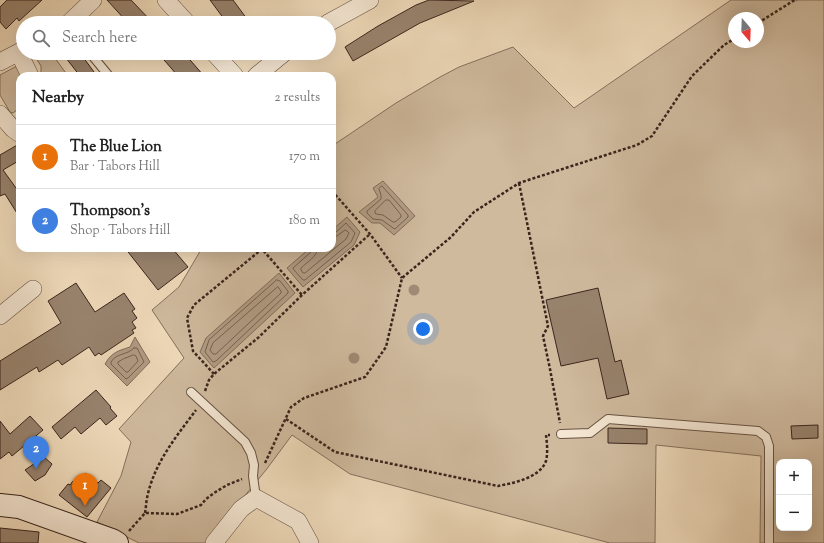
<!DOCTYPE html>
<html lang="en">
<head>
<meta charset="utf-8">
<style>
  :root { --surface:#fff; --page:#f6f6f6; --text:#222; --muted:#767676; --line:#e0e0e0; --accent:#ea580c }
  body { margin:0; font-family:"Sorts Mill Goudy",serif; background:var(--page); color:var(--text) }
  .controls { position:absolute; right:12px; bottom:12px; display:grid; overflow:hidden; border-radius:8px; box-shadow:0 4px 16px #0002 }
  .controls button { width:36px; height:36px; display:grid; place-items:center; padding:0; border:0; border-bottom:1px solid var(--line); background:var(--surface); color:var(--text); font:20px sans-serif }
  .compass { position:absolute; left:728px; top:12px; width:36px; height:36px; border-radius:50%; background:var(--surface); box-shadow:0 4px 16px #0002; rotate:161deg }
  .you { position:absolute; left:423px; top:329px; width:14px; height:14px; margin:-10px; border:3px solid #fff; border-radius:50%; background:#1a73e8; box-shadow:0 0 0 6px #1a73e833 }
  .badge { display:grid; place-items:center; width:26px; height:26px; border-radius:50%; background:var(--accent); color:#fff; font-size:13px; font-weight:700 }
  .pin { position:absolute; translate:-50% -33px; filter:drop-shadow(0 1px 2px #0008) }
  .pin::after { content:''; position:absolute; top:21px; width:14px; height:12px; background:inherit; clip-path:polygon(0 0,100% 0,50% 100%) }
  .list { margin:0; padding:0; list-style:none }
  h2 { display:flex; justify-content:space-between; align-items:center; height:52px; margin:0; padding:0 16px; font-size:17px }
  h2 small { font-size:13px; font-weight:400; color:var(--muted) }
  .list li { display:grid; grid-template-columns:26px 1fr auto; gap:12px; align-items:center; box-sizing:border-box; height:64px; padding:0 16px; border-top:1px solid var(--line) }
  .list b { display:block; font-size:15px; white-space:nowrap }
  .list p { margin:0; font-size:13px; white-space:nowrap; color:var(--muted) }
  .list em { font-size:13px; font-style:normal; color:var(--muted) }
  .icon { flex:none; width:22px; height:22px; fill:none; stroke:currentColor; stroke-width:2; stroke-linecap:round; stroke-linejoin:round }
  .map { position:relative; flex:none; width:824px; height:543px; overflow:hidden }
  .search { position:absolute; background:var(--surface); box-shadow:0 4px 16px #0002; left:16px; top:16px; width:320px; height:44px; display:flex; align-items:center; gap:10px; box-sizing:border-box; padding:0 14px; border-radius:22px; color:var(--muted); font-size:15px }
  .panel { position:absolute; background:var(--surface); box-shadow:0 4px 16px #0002; left:16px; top:72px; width:320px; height:180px; border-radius:12px }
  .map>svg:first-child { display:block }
  .green { fill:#cfba9e; stroke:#84705e; fill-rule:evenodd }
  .water { fill:#b19c84; stroke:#816c5b }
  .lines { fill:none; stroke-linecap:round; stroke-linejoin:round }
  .shore { stroke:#766050; stroke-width:1 }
  .building { fill:#98836e; stroke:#3a251d }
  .lane-casing { stroke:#675244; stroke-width:10 }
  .street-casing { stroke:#675244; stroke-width:18 }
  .secondary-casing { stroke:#3a251d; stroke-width:24 }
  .path { stroke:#3a251d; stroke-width:2.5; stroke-dasharray:3 2; stroke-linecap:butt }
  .lane { stroke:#f4e6d2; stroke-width:8 }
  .street { stroke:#f4e6d2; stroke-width:17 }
  .secondary { stroke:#f4e6d2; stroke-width:22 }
  .tree { fill:#9f8a75 }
</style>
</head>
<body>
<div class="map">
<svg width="824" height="543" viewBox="0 0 824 543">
  <rect width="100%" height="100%" fill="#eed9b9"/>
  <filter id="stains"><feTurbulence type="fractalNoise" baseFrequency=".005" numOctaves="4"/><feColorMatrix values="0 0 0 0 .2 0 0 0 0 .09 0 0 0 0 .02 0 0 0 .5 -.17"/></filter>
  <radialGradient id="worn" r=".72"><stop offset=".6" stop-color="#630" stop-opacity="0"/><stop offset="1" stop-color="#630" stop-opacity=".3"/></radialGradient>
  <g class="green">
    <path d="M 731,0 L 824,0 L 824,543 L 760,543 L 761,456 L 656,445 L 655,543 L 610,543 L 350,474 L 292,435 L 266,470 L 206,543 L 139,543 L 97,522 L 121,476 L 131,442 L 119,429 L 184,358 L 152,310 L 179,287 L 202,248 L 332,248 L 332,146 L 396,103 L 440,77 L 459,67 L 513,47 L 574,108 ZM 734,18 L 758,18 L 758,42 L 734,42 ZM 779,462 L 809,462 L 809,528 L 779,528 Z"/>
    <path d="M 42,53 L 52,54 L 68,76 L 41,76 L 41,66 L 36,58 Z"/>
    <path d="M 15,67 L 21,67 L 27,76 L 20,76 L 20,107 L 18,109 L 13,113 L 10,112 L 0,95 L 0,75 Z"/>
  </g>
  <g class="water">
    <path d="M 383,181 L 415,216 L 394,235 L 380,223 L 372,223 L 359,212 L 378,197 L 373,188 Z"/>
    <path d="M 347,217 L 360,232 L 354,245 L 303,287 L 287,268 L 310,248 L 332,248 L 332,230 Z"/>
    <path d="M 279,273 L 295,293 L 214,368 L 200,352 L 206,338 Z"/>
    <path d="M 135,337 L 150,362 L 127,386 L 105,364 C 112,352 118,351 130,347 Z"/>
  </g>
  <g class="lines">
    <g class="shore">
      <path d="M 382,186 L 408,215 L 408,217 L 395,229 L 393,228 L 382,220 L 373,219 L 367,213 L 367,211 L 381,199 L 381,195 L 379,189 Z"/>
      <path d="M 386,200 L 389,200 L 401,215 L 401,217 L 395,222 L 393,222 L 383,215 L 376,214 L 375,213 L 375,211 Z"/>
      <path d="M 313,248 L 311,252 L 293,268 L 294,270 L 303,280 L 305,280 L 351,242 L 355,233 L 346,223 L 336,232 L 332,232"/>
      <path d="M 318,248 C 317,257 307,262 301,268 L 301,270 L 303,273 L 305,273 L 346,239 L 349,233 L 347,231 L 345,230 L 337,236 L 332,237"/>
      <path d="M 277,280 L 280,281 L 288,291 L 288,293 L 216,361 L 213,362 L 205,352 L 209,340 Z"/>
      <path d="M 278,287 L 281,291 L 281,293 L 216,354 L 213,354 L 210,350 L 213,343 Z"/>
      <path d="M 134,348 L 137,348 L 144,362 L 128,378 L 126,379 L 111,364 L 111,362 C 116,353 128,355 134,348 Z"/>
      <path d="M 134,355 L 136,356 L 138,361 L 128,372 L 126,372 L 118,364 L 118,362 L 123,359 Z"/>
    </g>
  </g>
  <g class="building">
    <path d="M 7,0 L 42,0 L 19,21 L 17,18 L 6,29 L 0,22 L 0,7 Z"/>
    <path d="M 107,0 L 131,0 L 153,23 L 128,23 Z"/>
    <path d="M 210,0 L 233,0 L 250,23 L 227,23 Z"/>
    <path d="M 429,0 L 474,1 L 420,23 L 353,61 L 345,47 L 378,26 L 416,5 Z"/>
    <path d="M 62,53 L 80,53 L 97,76 L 80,76 Z"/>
    <path d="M 158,53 L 184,53 L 204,76 L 178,76 Z"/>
    <path d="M 19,144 L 20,144 L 20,160 L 3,170 L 16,188 L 20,186 L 20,218 L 5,194 L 0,196 L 0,155 Z"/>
    <path d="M 125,248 L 172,248 L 188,267 L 158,290 Z"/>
    <path d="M 76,283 L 95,312 L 124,293 L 135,309 L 132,311 L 137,318 L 132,322 L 136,328 L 132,330 L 134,333 L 101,355 L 99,353 L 95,356 L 89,347 L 62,365 L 58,360 L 39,372 L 37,367 L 0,390 L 0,361 L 61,323 L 48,301 Z"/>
    <path d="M 598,288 L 615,362 L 621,360 L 629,394 L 607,399 L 598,358 L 561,366 L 546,300 Z"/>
    <path d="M 96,390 L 111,407 L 110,408 L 117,416 L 106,425 L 100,418 L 81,434 L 75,427 L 61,439 L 52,427 Z"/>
    <path d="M 30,416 L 43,430 L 12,456 L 9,452 L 0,459 L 0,421 L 10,434 Z"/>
    <path d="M 818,425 L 818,438 L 792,439 L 791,426 Z"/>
    <path d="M 608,428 L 647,429 L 647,444 L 608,443 Z"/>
    <path d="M 44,457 L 52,464 L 45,475 L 35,481 L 25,470 Z"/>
    <path d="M 85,473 L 98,483 L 101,480 L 111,488 L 87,517 L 59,495 L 68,484 L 70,485 L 73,481 L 78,482 Z"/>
    <path d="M 0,528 L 39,532 L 38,543 L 0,543 Z"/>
  </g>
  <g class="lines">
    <defs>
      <g id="lane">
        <path d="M 90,53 L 109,76"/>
        <path d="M 191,392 L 245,442 L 251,453 L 254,465 L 253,476 L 256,498"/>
        <path d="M 561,434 L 590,433 L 608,419 L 758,431 L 766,437 L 769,446 L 769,543"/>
      </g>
      <g id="street">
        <path d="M 166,0 L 187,23"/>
        <path d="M 69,23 L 93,0"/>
        <path d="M 328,23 L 370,0"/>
        <path d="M 19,53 L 30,76"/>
        <path d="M 214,53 L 235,76"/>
        <path d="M 0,62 L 23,50"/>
        <path d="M 256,76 L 284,53"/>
        <path d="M 0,114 L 13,129 L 20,134"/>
        <path d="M 0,316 L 33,289"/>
        <path d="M 214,543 L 241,509 L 256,498 L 298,521 L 310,543"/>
      </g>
      <path id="secondary" d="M 0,505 L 19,507 L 112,540 L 117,543"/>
    </defs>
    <use href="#lane" class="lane-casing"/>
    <use href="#street" class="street-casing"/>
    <use href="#secondary" class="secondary-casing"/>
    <g class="path">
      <path d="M 758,23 L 793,1 L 797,0"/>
      <path d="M 519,183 L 548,326 L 543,336 L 550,369 L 560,423"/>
      <path d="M 332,191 L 370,234 L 402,278"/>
      <path d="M 214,374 L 193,351 L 187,318 L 194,305 L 262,249 L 302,295"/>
      <path d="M 205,391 L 209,380 L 214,374 L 259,337 L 302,295 L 370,234"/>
      <path d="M 286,419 L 335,452 L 498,486 C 513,483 540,478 546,461 C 548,453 547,443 546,435 L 550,435"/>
      <path d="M 265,463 L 291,407 L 304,398 L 365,377 L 386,347 L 402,278 L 451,237 L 474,212 L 519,183 L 637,145 L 652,136 L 692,76 L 724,45 L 734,39"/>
      <path d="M 145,513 C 146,508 146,503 147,498 C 154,463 176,437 196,410"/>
      <path d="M 129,531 L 145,513 L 177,514 L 201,505 L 206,499 L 214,493 L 227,485 L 242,479"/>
    </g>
    <use href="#lane" class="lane"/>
    <use href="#street" class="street"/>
    <use href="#secondary" class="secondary"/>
  </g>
  <g class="tree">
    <circle cx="414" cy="290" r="5.5"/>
    <circle cx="354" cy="358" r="5.5"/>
  </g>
  <rect width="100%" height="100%" filter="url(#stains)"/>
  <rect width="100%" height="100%" fill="url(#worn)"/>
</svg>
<div class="controls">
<button>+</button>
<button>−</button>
</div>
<svg class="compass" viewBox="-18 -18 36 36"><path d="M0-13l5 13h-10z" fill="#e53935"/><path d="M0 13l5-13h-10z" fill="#767676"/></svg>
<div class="you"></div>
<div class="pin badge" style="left:85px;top:506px;background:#e8710a">1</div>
<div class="pin badge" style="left:36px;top:469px;background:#3f7fe0">2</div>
<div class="search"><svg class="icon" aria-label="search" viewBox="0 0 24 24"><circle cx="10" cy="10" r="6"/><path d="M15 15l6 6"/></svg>Search here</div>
<section class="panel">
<h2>Nearby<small>2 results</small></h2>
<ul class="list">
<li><span class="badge" style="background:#e8710a">1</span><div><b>The Blue Lion</b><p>Bar · Tabors Hill</p></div><em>170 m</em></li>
<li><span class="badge" style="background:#3f7fe0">2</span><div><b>Thompson's</b><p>Shop · Tabors Hill</p></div><em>180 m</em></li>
</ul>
</section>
</div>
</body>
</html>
